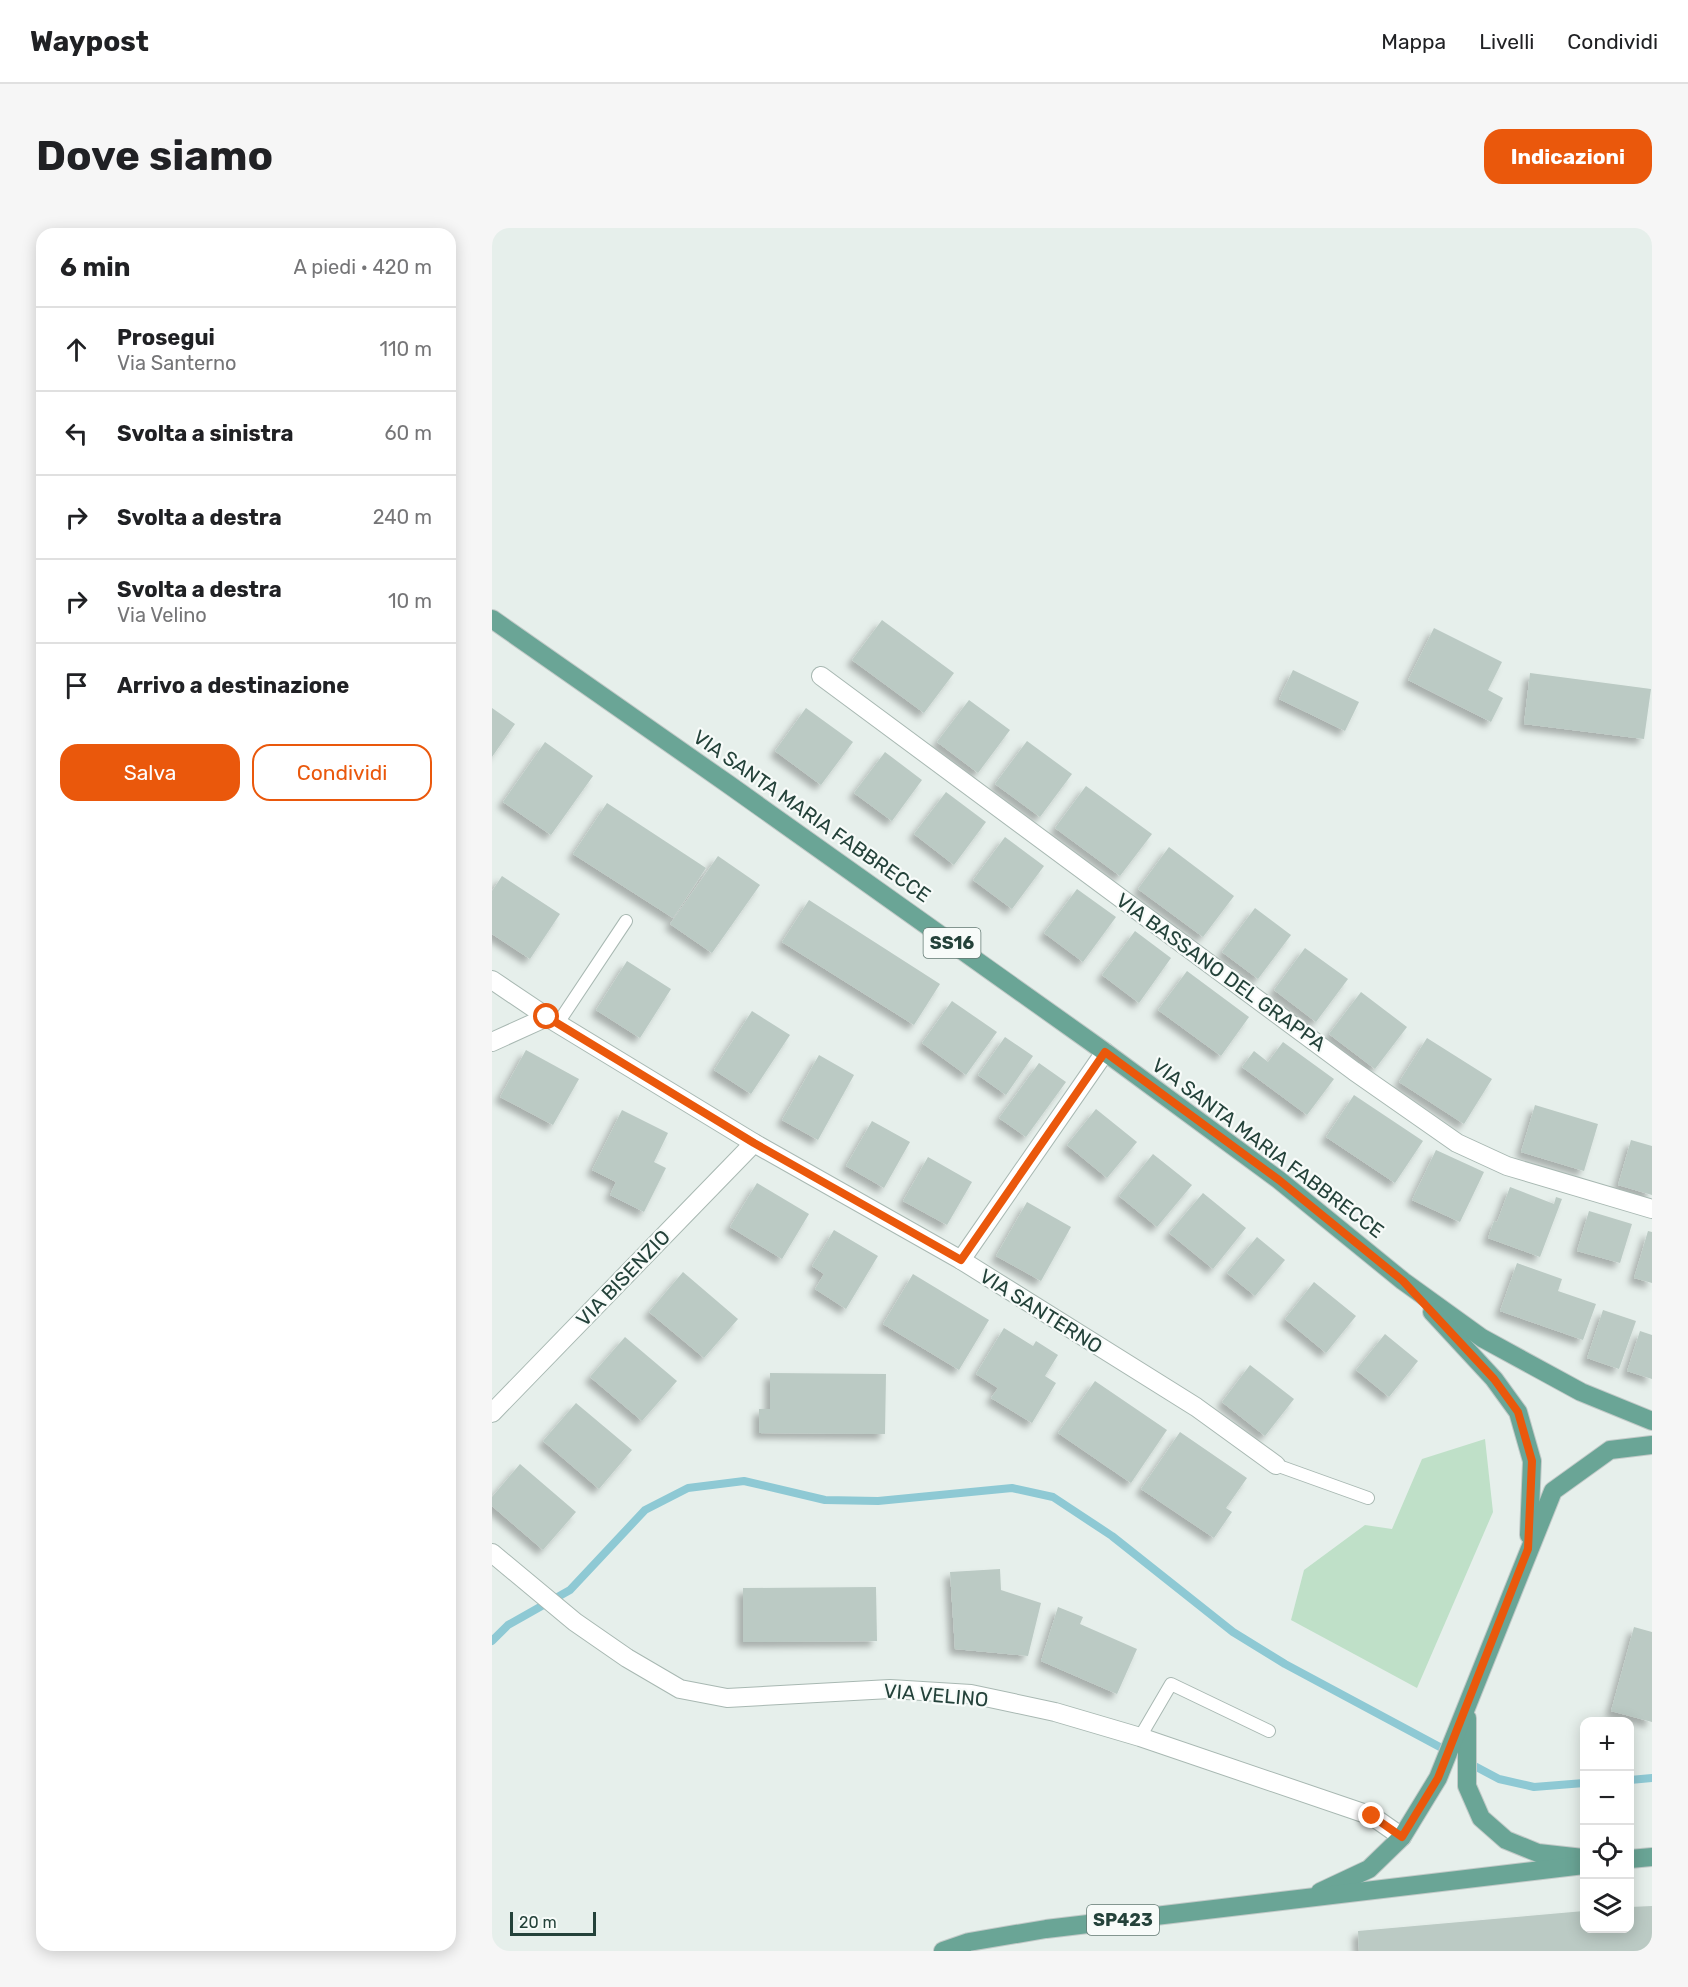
<!DOCTYPE html>
<html lang="it">
<head>
<meta charset="utf-8">
<style>
  :root { --surface:#fff; --page:#f6f6f6; --text:#202124; --muted:#757577; --line:#e0e0e0; --accent:#ea580c }
  body { margin:0; font-family:Rubik,sans-serif; background:var(--page); color:var(--text) }
  .controls { position:absolute; right:18px; bottom:18px; display:grid; overflow:hidden; border-radius:12px; box-shadow:0 3px 15px #0003 }
  .controls button { width:54px; height:54px; display:grid; place-items:center; padding:0; border:0; border-bottom:2px solid var(--line); background:var(--surface); color:var(--text); font:30px sans-serif }
  .scale { position:absolute; left:18px; bottom:15px; width:86px; box-sizing:border-box; padding-left:6px; border:3px solid #24423a; border-top:0; font-size:16px; line-height:21px; white-space:nowrap; color:#24423a; -webkit-text-stroke:4px #f7fbf9; paint-order:stroke }
  .stop { position:absolute; width:18px; height:18px; margin:-14px; border:4px solid #ea580c; border-radius:50%; background:#fff }
  .stop.end { background:#ea580c; border-color:#fff; box-shadow:0 2px 6px #0008 }
  .list { margin:0; padding:0; list-style:none }
  h2 { display:flex; justify-content:space-between; align-items:center; height:78px; margin:0; padding:0 24px; font-size:26px }
  h2 small { font-size:20px; font-weight:400; color:var(--muted) }
  .list li { display:grid; grid-template-columns:39px 1fr auto; gap:18px; align-items:center; box-sizing:border-box; height:84px; padding:0 24px; border-top:2px solid var(--line) }
  .list b { display:block; font-size:22px; white-space:nowrap }
  .list p { margin:0; font-size:20px; white-space:nowrap; color:var(--muted) }
  .list em { font-size:20px; font-style:normal; color:var(--muted) }
  .actions { display:flex; gap:12px; padding:18px 24px }
  .actions a { flex:1; padding:14px 0; border:2px solid var(--accent); border-radius:18px; text-align:center; font-size:21px; color:var(--accent) }
  .actions .main { background:var(--accent); color:#fff }
  .icon { flex:none; width:33px; height:33px; fill:none; stroke:currentColor; stroke-width:2; stroke-linecap:round; stroke-linejoin:round }
  .map { position:relative; flex:none; width:1160px; height:1723px; overflow:hidden; border-radius:18px }
  header { display:flex; align-items:center; gap:36px; box-sizing:border-box; height:84px; padding:0 30px; background:var(--surface); border-bottom:2px solid var(--line) }
  header strong { font-size:28px }
  nav { display:flex; gap:33px; margin-inline-start:auto; font-size:21px }
  .intro { display:flex; align-items:center; justify-content:space-between; box-sizing:border-box; height:144px; padding:0 36px }
  h1 { margin:0; font-size:42px }
  .button { padding:15px 27px; border-radius:18px; background:var(--accent); color:#fff; font-size:21px; font-weight:700 }
  main { display:flex; gap:36px; padding:0 36px }
  aside { flex:1; background:var(--surface); border-radius:18px; box-shadow:0 3px 15px #0003 }
  .map>svg:first-child { display:block }
  .green { fill:#bfe0c8 }
  .lines { fill:none; stroke-linecap:round; stroke-linejoin:round }
  .stream { stroke:#8ec9d4; stroke-width:8 }
  .building { fill:#bbcac4; filter:url(#shadow) }
  .lane-casing { stroke:#a8b8b2; stroke-width:14 }
  .street-casing { stroke:#a8b8b2; stroke-width:20 }
  .primary-casing { stroke:#c2cac8; stroke-width:20 }
  .lane { stroke:#fff; stroke-width:12 }
  .street { stroke:#fff; stroke-width:18 }
  .primary { stroke:#6aa596; stroke-width:18 }
  .route { stroke:#ea580c; stroke-width:8 }
  .labels { text-anchor:middle; stroke-width:4.5; stroke-linejoin:round; paint-order:stroke }
  .shield { fill:#f7fbf9; stroke:#637a73; stroke-width:1.5 }
  .shield-label { font-size:18px; font-weight:bold; fill:#24423a }
  .street-label { font-size:20px; fill:#24423a; stroke:#f7fbf9 }
</style>
</head>
<body>
<header>
<strong>Waypost</strong>
<nav><a>Mappa</a><a>Livelli</a><a>Condividi</a></nav>
</header>
<div class="intro"><h1>Dove siamo</h1><a class="button">Indicazioni</a></div>
<main>
<aside>
<h2>6 min<small>A piedi · 420 m</small></h2>
<ul class="list">
<li><svg class="icon" aria-label="ahead" viewBox="0 0 24 24"><path d="M12 20V5M6 11l6-6 6 6"/></svg><div><b>Prosegui</b><p>Via Santerno</p></div><em>110 m</em></li>
<li><svg class="icon" aria-label="left" viewBox="0 0 24 24"><path d="M17 20v-9H6M10 6l-5 5 5 5"/></svg><div><b>Svolta a sinistra</b></div><em>60 m</em></li>
<li><svg class="icon" aria-label="right" viewBox="0 0 24 24"><path d="M7 20v-9h11M14 6l5 5-5 5"/></svg><div><b>Svolta a destra</b></div><em>240 m</em></li>
<li><svg class="icon" aria-label="right" viewBox="0 0 24 24"><path d="M7 20v-9h11M14 6l5 5-5 5"/></svg><div><b>Svolta a destra</b><p>Via Velino</p></div><em>10 m</em></li>
<li><svg class="icon" aria-label="arrive" viewBox="0 0 24 24"><path d="M6 21V4h12l-3 4 3 4H6"/></svg><div><b>Arrivo a destinazione</b></div></li>
</ul>
<div class="actions"><a class="main">Salva</a><a>Condividi</a></div>
</aside>
<div class="map">
<svg width="1160" height="1723" viewBox="0 0 1160 1723">
  <defs>
    <filter id="shadow"><feDropShadow dx="-5.5" dy="5.5" stdDeviation="3" flood-color="#0004"/></filter>
  </defs>
  <rect width="100%" height="100%" fill="#e6efeb"/>
  <path class="green" d="M 993,1211 L 1001,1284 L 925,1460 L 799,1392 L 812,1342 L 873,1297 L 900,1301 L 930,1231 Z"/>
  <g class="lines">
    <g class="stream">
      <path d="M 0,1413 L 16,1397 L 78,1362 L 153,1282 L 196,1260 L 252,1253 L 333,1272 L 386,1273 L 520,1260 L 561,1269 L 620,1308 L 741,1404 L 793,1436 L 959,1525"/>
      <path d="M 975,1534 L 1007,1551 L 1042,1559 L 1092,1555"/>
      <path d="M 1138,1552 L 1160,1550"/>
    </g>
  </g>
  <g class="building">
    <path d="M 390,392 L 462,445 L 432,485 L 360,432 Z"/>
    <path d="M 942,400 L 1010,434 L 996,462 L 1011,470 L 999,494 L 916,452 Z"/>
    <path d="M 801,442 L 867,474 L 853,503 L 787,471 Z"/>
    <path d="M 1038,445 L 1159,461 L 1152,511 L 1032,496 Z"/>
    <path d="M 477,472 L 518,502 L 486,545 L 445,514 Z"/>
    <path d="M 0,480 L 23,496 L 0,529 Z"/>
    <path d="M 314,480 L 361,514 L 329,557 L 283,523 Z"/>
    <path d="M 535,513 L 580,546 L 548,589 L 503,556 Z"/>
    <path d="M 53,514 L 101,548 L 59,607 L 11,574 Z"/>
    <path d="M 393,524 L 430,552 L 400,593 L 362,565 Z"/>
    <path d="M 594,558 L 660,606 L 628,648 L 563,600 Z"/>
    <path d="M 454,564 L 494,594 L 462,637 L 422,606 Z"/>
    <path d="M 115,575 L 214,640 L 181,690 L 81,626 Z"/>
    <path d="M 513,609 L 552,638 L 520,681 L 481,652 Z"/>
    <path d="M 677,619 L 742,668 L 711,709 L 646,661 Z"/>
    <path d="M 226,628 L 268,657 L 220,725 L 178,696 Z"/>
    <path d="M 10,648 L 68,686 L 38,731 L 0,706 L 0,663 Z"/>
    <path d="M 585,661 L 624,689 L 591,734 L 552,705 Z"/>
    <path d="M 317,672 L 448,756 L 422,797 L 290,714 Z"/>
    <path d="M 763,680 L 799,707 L 766,751 L 730,724 Z"/>
    <path d="M 643,703 L 679,730 L 647,775 L 610,747 Z"/>
    <path d="M 813,720 L 856,751 L 824,794 L 782,762 Z"/>
    <path d="M 135,733 L 179,761 L 148,810 L 104,782 Z"/>
    <path d="M 695,743 L 757,789 L 729,828 L 666,782 Z"/>
    <path d="M 869,764 L 915,799 L 883,841 L 837,806 Z"/>
    <path d="M 460,773 L 505,804 L 474,847 L 430,815 Z"/>
    <path d="M 260,783 L 298,807 L 259,866 L 222,842 Z"/>
    <path d="M 513,809 L 541,828 L 514,867 L 486,847 Z"/>
    <path d="M 935,810 L 1000,851 L 972,896 L 907,854 Z"/>
    <path d="M 791,814 L 842,851 L 815,887 L 750,839 L 762,823 L 776,834 Z"/>
    <path d="M 34,822 L 87,851 L 61,897 L 8,869 Z"/>
    <path d="M 327,827 L 362,847 L 326,912 L 290,892 Z"/>
    <path d="M 547,835 L 574,854 L 534,909 L 507,890 Z"/>
    <path d="M 862,867 L 931,913 L 903,955 L 834,909 Z"/>
    <path d="M 1043,877 L 1106,896 L 1092,943 L 1029,924 Z"/>
    <path d="M 604,881 L 645,914 L 615,950 L 575,917 Z"/>
    <path d="M 130,882 L 176,905 L 162,934 L 174,940 L 152,984 L 118,967 L 124,954 L 100,942 Z"/>
    <path d="M 380,893 L 418,914 L 392,960 L 354,938 Z"/>
    <path d="M 1139,912 L 1160,918 L 1160,967 L 1126,957 Z"/>
    <path d="M 944,922 L 992,944 L 968,994 L 920,972 Z"/>
    <path d="M 661,926 L 700,957 L 665,999 L 627,968 Z"/>
    <path d="M 436,929 L 480,954 L 455,997 L 411,973 Z"/>
    <path d="M 265,955 L 317,986 L 290,1031 L 238,999 Z"/>
    <path d="M 1018,959 L 1062,976 L 1064,969 L 1070,971 L 1048,1029 L 996,1010 L 1002,993 L 1005,994 Z"/>
    <path d="M 711,965 L 754,1000 L 721,1041 L 677,1005 Z"/>
    <path d="M 535,974 L 579,999 L 549,1053 L 504,1028 Z"/>
    <path d="M 1097,983 L 1140,996 L 1128,1035 L 1085,1023 Z"/>
    <path d="M 342,1002 L 386,1028 L 354,1081 L 323,1061 L 332,1046 L 320,1038 Z"/>
    <path d="M 1156,1003 L 1160,1004 L 1160,1055 L 1142,1050 Z"/>
    <path d="M 765,1009 L 793,1032 L 763,1068 L 735,1045 Z"/>
    <path d="M 1025,1035 L 1070,1051 L 1066,1063 L 1104,1076 L 1091,1112 L 1008,1083 Z"/>
    <path d="M 191,1044 L 246,1091 L 212,1130 L 157,1084 Z"/>
    <path d="M 421,1046 L 497,1092 L 467,1142 L 391,1096 Z"/>
    <path d="M 822,1054 L 864,1088 L 834,1125 L 793,1091 Z"/>
    <path d="M 1111,1082 L 1144,1093 L 1127,1141 L 1095,1130 Z"/>
    <path d="M 512,1100 L 541,1118 L 544,1113 L 566,1127 L 553,1148 L 564,1155 L 540,1195 L 499,1170 L 506,1160 L 484,1146 Z"/>
    <path d="M 1148,1103 L 1160,1107 L 1160,1151 L 1135,1143 Z"/>
    <path d="M 893,1106 L 926,1133 L 897,1169 L 864,1142 Z"/>
    <path d="M 133,1109 L 185,1153 L 150,1193 L 98,1149 Z"/>
    <path d="M 758,1137 L 802,1171 L 773,1208 L 730,1174 Z"/>
    <path d="M 278,1145 L 394,1146 L 393,1206 L 267,1205 L 267,1181 L 278,1181 Z"/>
    <path d="M 603,1153 L 675,1202 L 639,1255 L 566,1205 Z"/>
    <path d="M 84,1175 L 140,1222 L 107,1261 L 51,1213 Z"/>
    <path d="M 688,1204 L 755,1250 L 734,1280 L 740,1284 L 722,1310 L 649,1261 Z"/>
    <path d="M 28,1236 L 84,1284 L 51,1322 L 0,1278 L 0,1269 Z"/>
    <path d="M 508,1341 L 509,1362 L 549,1375 L 536,1428 L 463,1421 L 458,1344 Z"/>
    <path d="M 384,1359 L 385,1413 L 251,1414 L 251,1360 Z"/>
    <path d="M 566,1379 L 591,1389 L 588,1396 L 645,1421 L 625,1466 L 549,1433 Z"/>
    <path d="M 1142,1399 L 1160,1404 L 1160,1494 L 1119,1483 Z"/>
    <path d="M 1160,1678 L 1160,1723 L 867,1723 L 866,1703 L 1092,1683 L 1092,1700 L 1138,1700 L 1138,1679 Z"/>
  </g>
  <g class="lines">
    <defs>
      <g id="lane">
        <path d="M 66,795 L 134,693"/>
        <path d="M 784,1237 L 876,1270"/>
        <path d="M 648,1509 L 679,1456 L 777,1503"/>
      </g>
      <g id="street">
        <path d="M 329,448 L 862,843 L 965,915 L 1015,938 L 1160,981"/>
        <path d="M 0,752 L 55,789 L 262,915 L 469,1032 L 704,1179 L 784,1237"/>
        <path d="M 0,814 L 55,789"/>
        <path d="M 469,1032 L 613,824"/>
        <path d="M 0,1185 L 262,915"/>
        <path d="M 0,1325 L 83,1394 L 135,1430 L 188,1461 L 235,1470 L 398,1461 L 479,1466 L 563,1484 L 648,1509 L 880,1588 L 910,1609"/>
      </g>
      <g id="primary">
        <path d="M 0,391 L 236,556 L 613,824 L 787,952 L 911,1053 L 990,1110 L 1089,1164 L 1160,1193"/>
        <path d="M 940,1084 L 1002,1151 L 1026,1184 L 1040,1233 L 1037,1307"/>
        <path d="M 975,1490 L 975,1558 L 989,1590 L 1014,1612 L 1046,1625 L 1091,1630"/>
        <path d="M 1138,1631 L 1160,1629"/>
        <path d="M 828,1664 L 877,1641 L 910,1609 L 946,1550 L 1061,1263 L 1118,1222 L 1160,1217"/>
        <path d="M 451,1723 L 477,1714 L 554,1701 L 1092,1637"/>
      </g>
    </defs>
    <use href="#lane" class="lane-casing"/>
    <use href="#street" class="street-casing"/>
    <use href="#primary" class="primary-casing"/>
    <use href="#lane" class="lane"/>
    <use href="#street" class="street"/>
    <use href="#primary" class="primary"/>
  </g>
  <g class="lines">
    <path class="route" d="M 55,789 L 262,915 L 469,1032 L 613,824 L 787,952 L 911,1053 L 1002,1151 L 1026,1184 L 1040,1233 L 1036,1321 L 946,1550 L 910,1609 L 880,1588"/>
  </g>
  <g class="labels">
    <g class="shield">
      <rect x="431.5" y="700" width="57" height="30" rx="4.5"/>
      <rect x="595" y="1677" width="72" height="30" rx="4.5"/>
    </g>
    <g class="shield-label">
      <text x="460" y="721">SS16</text>
      <text x="631" y="1698">SP423</text>
    </g>
    <g class="street-label">
      <text transform="translate(320 588) rotate(35)" y="7">VIA SANTA MARIA FABBRECCE</text>
      <text transform="translate(729 744) rotate(36)" y="7">VIA BASSANO DEL GRAPPA</text>
      <text transform="translate(776 920) rotate(37)" y="7">VIA SANTA MARIA FABBRECCE</text>
      <text transform="translate(131 1050) rotate(-46)" y="7">VIA BISENZIO</text>
      <text transform="translate(549 1083) rotate(32)" y="7">VIA SANTERNO</text>
      <text transform="translate(444 1467) rotate(5)" y="7">VIA VELINO</text>
    </g>
  </g>
</svg>
<div class="controls">
<button>+</button>
<button>−</button>
<button><svg class="icon" aria-label="locate" viewBox="0 0 24 24"><circle cx="12" cy="12" r="6"/><path d="M12 2v4M12 18v4M2 12h4M18 12h4"/></svg></button>
<button><svg class="icon" aria-label="layers" viewBox="0 0 24 24"><path d="M12 4l9 5-9 5-9-5zM3 14l9 5 9-5"/></svg></button>
</div>
<div class="scale">20 m</div>
<div class="stop" style="left:55px;top:789px"></div>
<div class="stop end" style="left:880px;top:1588px"></div>
</div>
</main>
</body>
</html>
